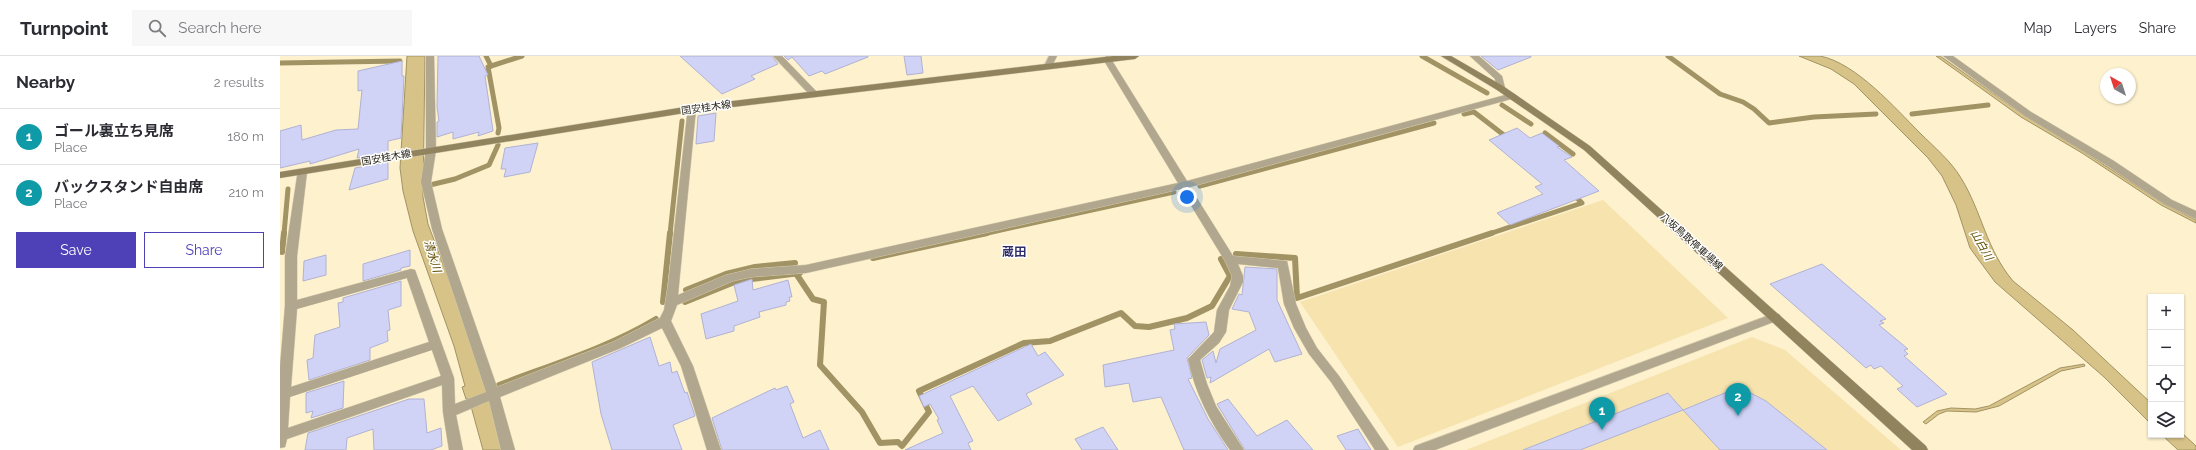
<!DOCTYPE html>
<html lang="en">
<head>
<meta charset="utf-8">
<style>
  :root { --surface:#fff; --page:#f7f7f7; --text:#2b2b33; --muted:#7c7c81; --line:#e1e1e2; --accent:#4e41b8 }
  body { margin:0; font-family:Raleway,"Noto Sans JP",sans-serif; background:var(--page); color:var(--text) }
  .controls { position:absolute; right:12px; bottom:12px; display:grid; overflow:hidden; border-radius:0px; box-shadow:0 1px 3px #0004 }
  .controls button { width:36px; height:36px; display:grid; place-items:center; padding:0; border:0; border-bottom:1px solid var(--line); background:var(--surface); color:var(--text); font:20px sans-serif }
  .compass { position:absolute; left:1820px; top:12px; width:36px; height:36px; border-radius:50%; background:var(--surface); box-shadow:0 1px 3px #0004; rotate:321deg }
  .you { position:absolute; left:907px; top:141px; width:14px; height:14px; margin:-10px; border:3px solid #fff; border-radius:50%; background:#1a73e8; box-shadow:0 0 0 6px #1a73e833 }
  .badge { display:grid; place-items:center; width:26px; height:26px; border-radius:50%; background:var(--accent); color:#fff; font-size:13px; font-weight:700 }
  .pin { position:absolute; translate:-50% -33px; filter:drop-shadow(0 1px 2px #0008) }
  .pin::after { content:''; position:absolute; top:21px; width:14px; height:12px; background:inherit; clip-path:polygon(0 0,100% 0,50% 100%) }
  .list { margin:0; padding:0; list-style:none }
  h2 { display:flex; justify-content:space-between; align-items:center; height:52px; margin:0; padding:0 16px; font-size:17px }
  h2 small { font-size:13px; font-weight:400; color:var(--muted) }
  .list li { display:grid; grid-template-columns:26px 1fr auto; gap:12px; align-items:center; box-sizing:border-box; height:56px; padding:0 16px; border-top:1px solid var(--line) }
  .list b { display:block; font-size:15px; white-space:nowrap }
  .list p { margin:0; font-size:13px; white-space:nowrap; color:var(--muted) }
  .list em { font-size:13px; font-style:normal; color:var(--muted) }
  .actions { display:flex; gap:8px; padding:12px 16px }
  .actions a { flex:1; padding:9px 0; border:1px solid var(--accent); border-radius:0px; text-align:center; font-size:14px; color:var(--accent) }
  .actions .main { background:var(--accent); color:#fff }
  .icon { flex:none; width:22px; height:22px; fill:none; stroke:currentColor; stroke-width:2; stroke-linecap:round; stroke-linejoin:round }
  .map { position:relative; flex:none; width:1916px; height:394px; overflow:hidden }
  header { display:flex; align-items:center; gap:24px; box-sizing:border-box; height:56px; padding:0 20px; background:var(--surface); border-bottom:1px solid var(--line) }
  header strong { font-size:19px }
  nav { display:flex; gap:22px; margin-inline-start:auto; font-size:14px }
  .search { width:280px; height:36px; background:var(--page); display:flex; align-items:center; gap:10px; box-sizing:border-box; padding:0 14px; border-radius:0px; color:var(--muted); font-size:15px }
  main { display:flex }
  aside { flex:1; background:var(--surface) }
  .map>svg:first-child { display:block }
  .green { fill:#f6e3ae }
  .water { fill:#d7c387; stroke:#a29365 }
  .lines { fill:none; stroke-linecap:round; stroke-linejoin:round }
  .stream-far1 { stroke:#a29365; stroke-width:5 }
  .stream { stroke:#a29365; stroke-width:6 }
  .building { fill:#d0d3f6; stroke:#b0b2d3 }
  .minor-casing { stroke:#d7ccad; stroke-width:1 }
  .secondary-casing { stroke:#d7ccad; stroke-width:1 }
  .minor { fill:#b0a78e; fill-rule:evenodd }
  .secondary { fill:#90835e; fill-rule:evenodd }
  .labels { text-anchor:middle; stroke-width:3; stroke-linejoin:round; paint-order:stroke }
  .street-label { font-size:10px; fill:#282317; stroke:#fff }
  .water-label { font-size:11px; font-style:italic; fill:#614d00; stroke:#fff }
  .quarter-label { font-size:12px; font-weight:bold; fill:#2f2c67; stroke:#fff }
</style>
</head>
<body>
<header>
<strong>Turnpoint</strong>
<div class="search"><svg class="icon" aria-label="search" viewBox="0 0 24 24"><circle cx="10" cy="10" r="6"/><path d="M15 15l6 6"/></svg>Search here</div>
<nav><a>Map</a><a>Layers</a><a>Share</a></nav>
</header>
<main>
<aside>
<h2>Nearby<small>2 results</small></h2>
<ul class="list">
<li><span class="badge" style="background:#0f9aa8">1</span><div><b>ゴール裏立ち見席</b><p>Place</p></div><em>180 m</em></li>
<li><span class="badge" style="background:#0f9aa8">2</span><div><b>バックスタンド自由席</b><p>Place</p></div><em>210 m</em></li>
</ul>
<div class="actions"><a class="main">Save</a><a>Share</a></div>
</aside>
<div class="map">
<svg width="1916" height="394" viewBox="0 0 1916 394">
  <rect width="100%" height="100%" fill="#fdf1ce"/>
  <g class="green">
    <path d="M 1323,144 L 1448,262 L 1118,391 L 1020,246 Z"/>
    <path d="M 1472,281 L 1505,294 L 1621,394 L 1186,394 Z"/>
  </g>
  <g class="water">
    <path d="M 127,0 L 145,0 L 143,141 L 148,168 L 189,277 L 217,365 L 223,394 L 203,394 L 189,343 L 186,343 L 182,331 L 185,330 L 174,290 L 133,175 L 123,135 L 120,112 Z"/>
    <path d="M 1519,0 C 1525,0 1533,0 1540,0 C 1576,7 1615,52 1640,77 C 1654,91 1671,105 1681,122 C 1702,156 1706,193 1733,225 L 1793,274 L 1871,347 L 1871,368 L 1824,321 L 1715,226 L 1690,192 L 1676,149 L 1662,120 L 1648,102 L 1574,28 L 1551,13 Z"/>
    <path d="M 1656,0 L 1660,0 L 1745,60 L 1809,99 L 1884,148 L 1916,164 L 1916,167 L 1881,149 L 1802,97 L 1741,61 Z"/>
    <path d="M 1804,308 L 1805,310 L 1781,315 L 1719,350 L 1696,356 L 1667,355 L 1659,358 L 1646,368 L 1643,366 L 1657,355 L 1671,352 L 1695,353 L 1709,350 L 1780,312 Z"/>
    <path d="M 1901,376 L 1916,390 L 1916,394 L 1898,394 L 1882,379 L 1901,379 Z"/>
  </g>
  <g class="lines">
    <g class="stream-far1">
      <path d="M 206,0 L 211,10"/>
      <path d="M 1142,0 L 1207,37"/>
      <path d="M 1388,0 L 1440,38 L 1463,46 L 1474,53 L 1489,67 L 1534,61 L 1596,58"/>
      <path d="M 0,7 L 120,5"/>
      <path d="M 1222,49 L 1251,68"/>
      <path d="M 1194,56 L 1229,83"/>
      <path d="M 1184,58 L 1193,56"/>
      <path d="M 1632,58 L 1708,49"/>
      <path d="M 218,77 L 219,72 L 208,11 L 242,0"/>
      <path d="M 1265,77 L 1293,98"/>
      <path d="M 150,129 L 175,123 L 209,109 L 218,89"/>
      <path d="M 920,130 L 1154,67"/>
      <path d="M 4,178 L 8,133"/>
      <path d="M 390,178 L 402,65"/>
      <path d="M 703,178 L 894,136"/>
      <path d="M 1209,178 L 1302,147 L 1293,138"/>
    </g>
    <g class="stream">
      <path d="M 2,196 L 4,177"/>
      <path d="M 956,198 L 1015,202 L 1017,242 L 1212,177"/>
      <path d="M 593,202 L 707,177"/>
      <path d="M 517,219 L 533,243 L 544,246 L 540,309 L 582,356 L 600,387 L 618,386 L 622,390 L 649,356 L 639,335 L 744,287 L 770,285 L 841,257 L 855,270 L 869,271 L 907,262 L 932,250 L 950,220 L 941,203"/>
      <path d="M 406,234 L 446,218 L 475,211 L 515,207"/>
      <path d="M 383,246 L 390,177"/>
      <path d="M 405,246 L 457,225 L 520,217"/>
      <path d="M 219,329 C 271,309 328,292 376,263"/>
    </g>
  </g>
  <g class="building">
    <path d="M 158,0 L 199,0 L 208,19 L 205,20 L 213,75 L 198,80 L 199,76 L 173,83 L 173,76 L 157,81 L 157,66 L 159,65 L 157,51 Z"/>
    <path d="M 400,0 L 492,0 L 498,8 L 471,20 L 475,23 L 442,38 Z"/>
    <path d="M 504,0 L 588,0 L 588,1 L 545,18 L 542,15 L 529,20 L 512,1 L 508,4 Z"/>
    <path d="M 624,0 L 641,0 L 643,17 L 627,19 Z"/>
    <path d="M 1201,0 L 1251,0 L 1251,1 L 1218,14 Z"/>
    <path d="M 122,5 L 122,20 L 124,20 L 121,82 L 108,85 L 108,97 L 77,102 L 79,93 L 30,108 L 30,105 L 0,112 L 0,75 L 21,69 L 22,84 L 56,74 L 78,73 L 82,34 L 78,35 L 78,15 Z"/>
    <path d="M 436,57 L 434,85 L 416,88 L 418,60 Z"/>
    <path d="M 1237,72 L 1250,82 L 1262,77 L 1279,90 L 1277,91 L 1292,101 L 1284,104 L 1319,135 L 1230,169 L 1217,157 L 1263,138 L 1255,131 L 1262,128 L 1209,84 Z"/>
    <path d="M 258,87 L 250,116 L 224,121 L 226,113 L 221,113 L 225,92 Z"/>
    <path d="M 108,106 L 108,123 L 69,134 L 75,112 Z"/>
    <path d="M 130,194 L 130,210 L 121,212 L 121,214 L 83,225 L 83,208 Z"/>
    <path d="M 46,199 L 46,219 L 23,225 L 24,205 Z"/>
    <path d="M 1542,208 L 1606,263 L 1600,265 L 1604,267 L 1599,269 L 1628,293 L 1624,294 L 1628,298 L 1624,300 L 1667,338 L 1637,351 L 1617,333 L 1623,330 L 1601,310 L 1594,313 L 1591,309 L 1586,312 L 1490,228 Z"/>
    <path d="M 965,211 L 997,213 L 997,244 L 1022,298 L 995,306 L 989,293 L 930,327 L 931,321 L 927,322 L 922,304 L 933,295 L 936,307 L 940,293 L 976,274 L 969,256 L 952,253 L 959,238 L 962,239 Z"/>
    <path d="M 472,223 L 473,234 L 508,224 L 512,241 L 509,241 L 510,245 L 506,246 L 506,249 L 479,256 L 480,261 L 454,270 L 454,275 L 426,283 L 421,258 L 458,245 L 454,229 Z"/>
    <path d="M 121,225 L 121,250 L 108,254 L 110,274 L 107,275 L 108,285 L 90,292 L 90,304 L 29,324 L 27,304 L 33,302 L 35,279 L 60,271 L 58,247 L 63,246 L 63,242 Z"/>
    <path d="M 926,266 L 929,279 L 907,302 L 912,322 L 908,323 L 928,363 L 948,394 L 904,394 L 881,341 L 853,346 L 849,327 L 825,331 L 823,309 L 894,294 L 890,274 L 895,273 L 894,268 Z"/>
    <path d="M 370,281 L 379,310 L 390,306 L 392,317 L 397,315 L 403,332 L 405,337 L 407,336 L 415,360 L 393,369 L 402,394 L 332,394 L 321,358 L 312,306 Z"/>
    <path d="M 751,288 L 758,300 L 765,296 L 784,319 L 746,338 L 752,348 L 718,365 L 693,330 L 670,340 L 693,385 L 688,387 L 691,394 L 625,394 L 663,377 L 657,364 L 659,363 L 650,348 L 644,351 L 639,340 Z"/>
    <path d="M 64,325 L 63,352 L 31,362 L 33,355 L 26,357 L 26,337 Z"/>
    <path d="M 507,330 L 514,346 L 510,348 L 523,382 L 540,374 L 549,394 L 442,394 L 432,362 L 495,332 L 496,334 Z"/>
    <path d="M 1452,334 L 1465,334 L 1486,345 L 1547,394 L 1440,394 L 1403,354 Z"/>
    <path d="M 1388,337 L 1403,354 L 1300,394 L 1243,394 Z"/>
    <path d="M 129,343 L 144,343 L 147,377 L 161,372 L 162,390 L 151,394 L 94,394 L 93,373 L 67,382 L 66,394 L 25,394 L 28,377 Z"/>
    <path d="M 948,343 L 977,380 L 1007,364 L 1033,394 L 965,394 L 937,348 Z"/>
    <path d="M 823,371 L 838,394 L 802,394 L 795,383 Z"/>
    <path d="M 1078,373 L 1091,394 L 1066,394 L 1057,380 Z"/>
  </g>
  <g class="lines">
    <defs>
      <g id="minor">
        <path d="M 146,0 L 154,0 L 156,94 L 151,126 L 162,173 L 217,331 L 333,286 L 380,262 L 384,254 L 388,229 L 408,51 L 414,51 L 416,53 L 398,239 L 446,219 L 471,213 L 526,209 L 898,127 L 823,3 L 827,0 L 831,3 L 907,125 L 1229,38 L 1235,38 L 1237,40 L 1235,42 L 910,131 L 953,200 L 1007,205 L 1016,248 L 1026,272 L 1037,292 L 1059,320 L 1109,394 L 1095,394 L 1051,326 L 1029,298 L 1014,272 L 1004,248 L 998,212 L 958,208 L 963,220 L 963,226 L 949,254 L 946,276 L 939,287 L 920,304 L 927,328 L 936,350 L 964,394 L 950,394 C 930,366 915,337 908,303 L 934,276 L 937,254 L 950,230 L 952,220 L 945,205 L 901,133 L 526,217 L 471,221 L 453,225 L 397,249 L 391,265 L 413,310 L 441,394 L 427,394 L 401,310 L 382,272 L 341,292 L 220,341 L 235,394 L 221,394 L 209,345 L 176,359 L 183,394 L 169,394 L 163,356 L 162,329 L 7,383 L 5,391 L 0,392 L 0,311 L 5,250 L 5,200 L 18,114 L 26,114 L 27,116 L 17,200 L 17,244 L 131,213 L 135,214 L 174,322 L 175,348 L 206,336 L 152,173 L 141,126 L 146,94 ZM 127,222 L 149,286 L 11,331 L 17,253 ZM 152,294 L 161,320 L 8,372 L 10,341 Z"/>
        <path d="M 493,0 L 502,0 L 536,35 L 536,39 L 530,39 Z"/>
        <path d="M 769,0 L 777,0 L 771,12 L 768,13 L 764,10 Z"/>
        <path d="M 1190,0 L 1199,0 L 1222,20 L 1225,32 L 1223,34 L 1217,34 L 1215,23 Z"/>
        <path d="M 1663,0 L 1673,0 L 1751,56 L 1834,105 L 1892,144 L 1916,155 L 1916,163 L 1884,148 L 1826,109 L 1745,60 Z"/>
        <path d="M 1495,257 L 1499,258 L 1501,261 L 1499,264 L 1155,394 L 1133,394 L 1135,390 Z"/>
      </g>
      <g id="secondary">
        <path d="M 833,0 L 859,0 L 855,3 L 411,56 L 0,122 L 0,116 L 411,50 Z"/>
        <path d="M 1161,0 L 1171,0 L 1223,30 L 1310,90 L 1646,390 L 1648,394 L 1632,394 L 1304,94 L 1217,34 Z"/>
      </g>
    </defs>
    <use href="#minor" class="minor-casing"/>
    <use href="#secondary" class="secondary-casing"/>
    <use href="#minor" class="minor"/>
    <use href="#secondary" class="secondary"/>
  </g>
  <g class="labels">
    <g class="street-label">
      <text transform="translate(426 51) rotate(-8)" y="4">国安桂木線</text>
      <text transform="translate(106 101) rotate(-10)" y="4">国安桂木線</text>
      <text transform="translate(1412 185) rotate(42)" y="4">八坂鳥取停車場線</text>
    </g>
    <g class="water-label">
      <text transform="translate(1702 189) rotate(60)" y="4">山白川</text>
      <text transform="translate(153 200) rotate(73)" y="4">清水川</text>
    </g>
    <g class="quarter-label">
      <text x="734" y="200">蔵田</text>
    </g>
  </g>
</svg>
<div class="controls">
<button>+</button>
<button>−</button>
<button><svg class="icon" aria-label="locate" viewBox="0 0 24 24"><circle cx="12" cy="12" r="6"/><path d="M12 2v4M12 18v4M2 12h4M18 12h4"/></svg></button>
<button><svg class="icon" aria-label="layers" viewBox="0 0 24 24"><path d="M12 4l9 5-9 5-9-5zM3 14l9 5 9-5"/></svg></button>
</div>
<svg class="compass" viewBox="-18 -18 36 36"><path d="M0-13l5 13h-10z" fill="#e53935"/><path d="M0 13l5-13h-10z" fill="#7c7c81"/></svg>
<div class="you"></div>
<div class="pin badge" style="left:1322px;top:374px;background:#0f9aa8">1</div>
<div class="pin badge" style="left:1458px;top:360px;background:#0f9aa8">2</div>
</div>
</main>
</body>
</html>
